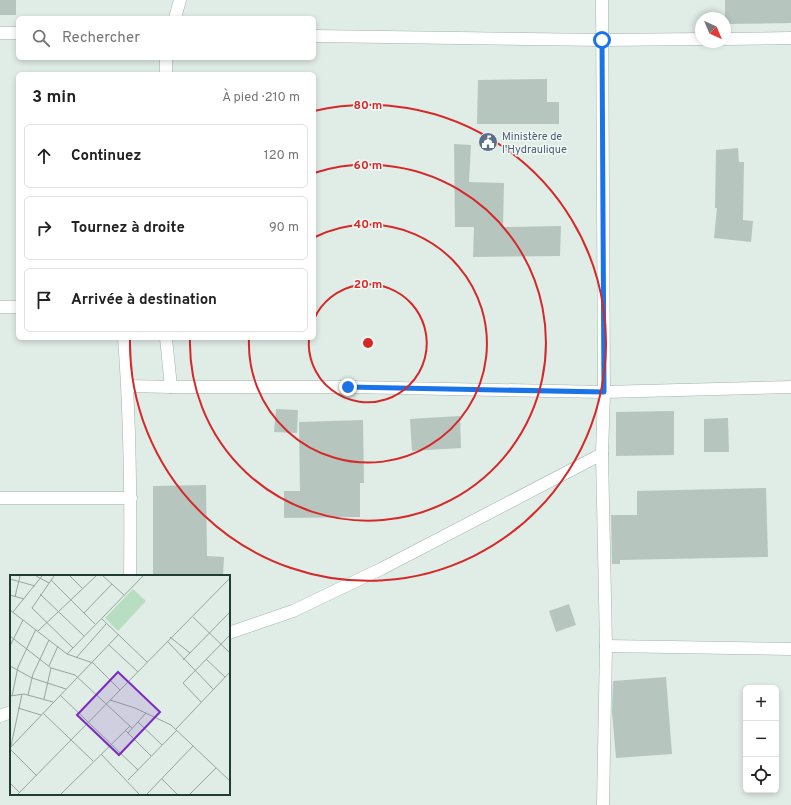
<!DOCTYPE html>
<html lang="fr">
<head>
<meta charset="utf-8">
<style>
  :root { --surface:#fff; --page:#f2f2f2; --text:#222; --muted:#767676; --line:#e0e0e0 }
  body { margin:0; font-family:Overpass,sans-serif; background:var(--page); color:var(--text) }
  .controls { position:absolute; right:12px; bottom:12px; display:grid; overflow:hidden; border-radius:6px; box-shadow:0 2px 6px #0003 }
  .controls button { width:36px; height:36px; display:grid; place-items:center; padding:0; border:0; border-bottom:1px solid var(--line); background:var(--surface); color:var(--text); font:20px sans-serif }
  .compass { position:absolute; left:695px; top:12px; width:36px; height:36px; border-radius:50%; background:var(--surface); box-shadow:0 2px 6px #0003; rotate:136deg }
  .stop { position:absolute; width:12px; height:12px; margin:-9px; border:3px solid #1a73e8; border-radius:50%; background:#fff }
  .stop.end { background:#1a73e8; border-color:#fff; box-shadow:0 1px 4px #0008 }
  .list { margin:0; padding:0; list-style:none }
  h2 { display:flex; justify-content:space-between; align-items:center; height:52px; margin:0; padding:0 16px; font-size:17px }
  h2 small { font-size:13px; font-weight:400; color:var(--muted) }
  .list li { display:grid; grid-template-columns:26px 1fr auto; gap:12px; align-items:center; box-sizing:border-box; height:64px; margin:0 8px 8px; padding:0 8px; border:1px solid var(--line); border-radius:6px }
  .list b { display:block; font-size:15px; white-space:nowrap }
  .list em { font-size:13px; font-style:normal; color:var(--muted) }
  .icon { flex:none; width:22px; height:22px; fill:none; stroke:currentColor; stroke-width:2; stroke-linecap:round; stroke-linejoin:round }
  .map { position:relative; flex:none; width:791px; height:805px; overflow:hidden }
  .search { position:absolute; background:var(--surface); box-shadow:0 2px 6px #0003; left:16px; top:16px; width:300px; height:44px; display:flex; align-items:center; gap:10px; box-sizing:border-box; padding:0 14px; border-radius:6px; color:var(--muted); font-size:15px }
  .panel { position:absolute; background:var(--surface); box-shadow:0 2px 6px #0003; left:16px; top:72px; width:300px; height:268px; border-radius:6px }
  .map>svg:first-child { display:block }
  .building { fill:#b6c6bf }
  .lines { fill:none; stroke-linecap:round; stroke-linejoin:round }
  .street-casing { stroke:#a3b4ad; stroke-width:13 }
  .street { stroke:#fff; stroke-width:12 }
  .route { stroke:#1a73e8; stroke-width:5 }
  .ring { fill:none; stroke:#d62828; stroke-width:2 }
  .labels { text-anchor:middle; stroke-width:3; stroke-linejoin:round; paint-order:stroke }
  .service-label { font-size:11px; fill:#4e5e75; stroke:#f1f8f4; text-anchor:start }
  .inset-road { fill:none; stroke:#93a69f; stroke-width:1 }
  .view { fill:#7b2cbf; fill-opacity:0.15; stroke:#7b2cbf; stroke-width:2 }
  .inset-edge { fill:none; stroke:#203d34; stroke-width:2 }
  .centre { fill:#d62828; stroke:#f1f8f4; stroke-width:2 }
  .ring-label { font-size:12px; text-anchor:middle; font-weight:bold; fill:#d62828; stroke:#f1f8f4; stroke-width:3; stroke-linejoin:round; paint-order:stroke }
</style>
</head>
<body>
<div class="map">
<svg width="791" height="805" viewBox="0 0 791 805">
  <rect width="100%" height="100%" fill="#e0ece6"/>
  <g class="building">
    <rect x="0" y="0" width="16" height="15"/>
    <path d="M 725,0 L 791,0 L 791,23 L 725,24 Z"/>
    <path d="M 547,79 L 547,102 L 559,102 L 559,124 L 477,124 L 478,80 Z"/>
    <path d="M 454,144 L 471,145 L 469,182 L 504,183 L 503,227 L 561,226 L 560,256 L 473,257 L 474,227 L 455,227 Z"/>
    <path d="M 738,148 L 739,162 L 744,162 L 743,220 L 753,221 L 751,242 L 714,238 L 717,208 L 715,208 L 716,150 Z"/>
    <path d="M 276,409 L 298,410 L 297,433 L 274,432 Z"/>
    <path d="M 674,411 L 674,455 L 616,456 L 616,412 Z"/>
    <path d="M 460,416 L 461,448 L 412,451 L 410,419 Z"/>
    <path d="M 728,418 L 729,452 L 704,452 L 704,419 Z"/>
    <path d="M 363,420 L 364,483 L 360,483 L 360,517 L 284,518 L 284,491 L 300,491 L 299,422 Z"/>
    <path d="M 206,485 L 207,556 L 224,557 L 223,576 L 153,576 L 153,486 Z"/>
    <path d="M 766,488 L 768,557 L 620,560 L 620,564 L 612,564 L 611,515 L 637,515 L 637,491 Z"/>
    <path d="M 569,604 L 576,625 L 556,632 L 549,611 Z"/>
    <path d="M 666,677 L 672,754 L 616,758 L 612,712 L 613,681 Z"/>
  </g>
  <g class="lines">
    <defs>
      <g id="street">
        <path d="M 602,0 L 604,392 L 602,454 L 606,646 L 603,805"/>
        <path d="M 175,18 L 180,0"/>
        <path d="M 0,33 L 18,33"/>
        <path d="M 314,36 L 602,40 L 701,39"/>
        <path d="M 725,39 L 791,38"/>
        <path d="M 166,74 L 166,58"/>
        <path d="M 0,307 L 18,307"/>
        <path d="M 124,338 C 130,417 131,496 130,576"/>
        <path d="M 166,338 L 171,387"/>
        <path d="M 128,386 L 171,387 L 348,387 L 604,392 L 791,387"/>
        <path d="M 0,498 L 131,498"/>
        <path d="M 229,633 L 293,611 L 381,569 L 602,454"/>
        <path d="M 606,646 L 791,649"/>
        <path d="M 0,716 L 11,712"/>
      </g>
    </defs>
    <use href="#street" class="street-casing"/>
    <use href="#street" class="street"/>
  </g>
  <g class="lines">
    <path class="route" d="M 348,387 L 604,392 L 602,40"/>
  </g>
  <g class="ring">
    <path d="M314 319A59 59 0 1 1 309 338"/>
    <path d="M315 237A119 119 0 1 1 249 339"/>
    <path d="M314 173A178 178 0 1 1 190 338"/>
    <path d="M314 111A238 238 0 1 1 130 339"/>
  </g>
  <defs>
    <symbol id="civic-disc" viewBox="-11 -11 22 22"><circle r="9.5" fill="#5c6f8a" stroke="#f1f8f4"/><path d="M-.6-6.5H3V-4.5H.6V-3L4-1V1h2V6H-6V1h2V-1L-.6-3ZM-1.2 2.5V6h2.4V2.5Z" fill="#fff"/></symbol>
  </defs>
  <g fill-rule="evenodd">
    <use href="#civic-disc" x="477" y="131" width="22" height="22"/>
  </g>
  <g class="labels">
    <g class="service-label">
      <text x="502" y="140">Ministère de<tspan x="502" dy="13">l'Hydraulique</tspan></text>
    </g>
  </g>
  <g transform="translate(10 575)">
    <rect width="220" height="220" fill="#e0ece6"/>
    <path d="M 123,14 L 136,26 L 108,56 L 95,43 Z" fill="#b8dec2"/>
    <path class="inset-road" d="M 26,1 L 39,8M 44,1 L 22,33 L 63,73M 60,1 L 72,13M 93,1 L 114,20M 0,4 L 25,11M 41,5 L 85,49M 30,19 L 74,61M 0,20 L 14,24M 5,22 L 10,1M 0,35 L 57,79 L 83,88 L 110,115M 3,37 L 32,1M 74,38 L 102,9M 183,42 L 220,78M 92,44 L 137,87M 28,56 L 86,1M 0,61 L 41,93 L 65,100 L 122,153M 160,62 L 180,78M 157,66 L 203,114M 99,70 L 128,97M 0,71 L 13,45M 57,79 L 133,1M 66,83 L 97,48M 196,84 L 215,102M 173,85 L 220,37M 0,91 L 22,103 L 56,114M 39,91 L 48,71M 18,120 L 23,99 L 39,65M 50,120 L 128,195M 0,121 L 14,119 L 43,127M 2,121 L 8,92 L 26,54M 34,124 L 41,93M 100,125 L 125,133 L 161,150 L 220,206M 191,127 L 173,108 L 220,60M 8,133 L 31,140M 33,138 L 83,186M 128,147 L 152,170M 166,154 L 220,97M 116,156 L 141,181M 118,158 L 136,138M 1,171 L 12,119M 0,173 L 109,59M 0,174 L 27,201M 91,179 L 129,219M 152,204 L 167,219M 118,205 L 167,155M 0,208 L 10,218M 8,219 L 220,3M 51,219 L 120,151M 137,219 L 183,171M 180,219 L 206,193"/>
    <path class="view" d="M 108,97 L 150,137 L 109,180 L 67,140 Z"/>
    <rect width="220" height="220" class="inset-edge"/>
  </g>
  <circle cx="368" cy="343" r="6" class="centre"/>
  <g class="ring-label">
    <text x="368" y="109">80 m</text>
    <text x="368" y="169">60 m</text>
    <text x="368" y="228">40 m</text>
    <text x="368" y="288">20 m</text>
  </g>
</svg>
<div class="controls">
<button>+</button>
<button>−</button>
<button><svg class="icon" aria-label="locate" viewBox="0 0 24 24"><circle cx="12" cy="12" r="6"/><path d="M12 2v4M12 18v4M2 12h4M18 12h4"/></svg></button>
</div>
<svg class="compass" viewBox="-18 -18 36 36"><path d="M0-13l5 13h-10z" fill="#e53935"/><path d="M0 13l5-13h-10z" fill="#767676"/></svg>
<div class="stop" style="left:602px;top:40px"></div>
<div class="stop end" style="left:348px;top:387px"></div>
<div class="search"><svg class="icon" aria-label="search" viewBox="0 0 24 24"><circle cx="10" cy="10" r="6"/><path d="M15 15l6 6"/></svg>Rechercher</div>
<section class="panel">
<h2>3 min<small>À pied · 210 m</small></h2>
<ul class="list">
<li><svg class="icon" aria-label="ahead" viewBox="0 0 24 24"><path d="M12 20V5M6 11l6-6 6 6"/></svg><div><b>Continuez</b></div><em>120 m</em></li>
<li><svg class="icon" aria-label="right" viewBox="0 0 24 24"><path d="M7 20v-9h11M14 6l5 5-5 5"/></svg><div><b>Tournez à droite</b></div><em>90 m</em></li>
<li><svg class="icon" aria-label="arrive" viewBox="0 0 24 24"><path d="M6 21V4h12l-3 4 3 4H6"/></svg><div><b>Arrivée à destination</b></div></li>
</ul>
</section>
</div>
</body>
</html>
